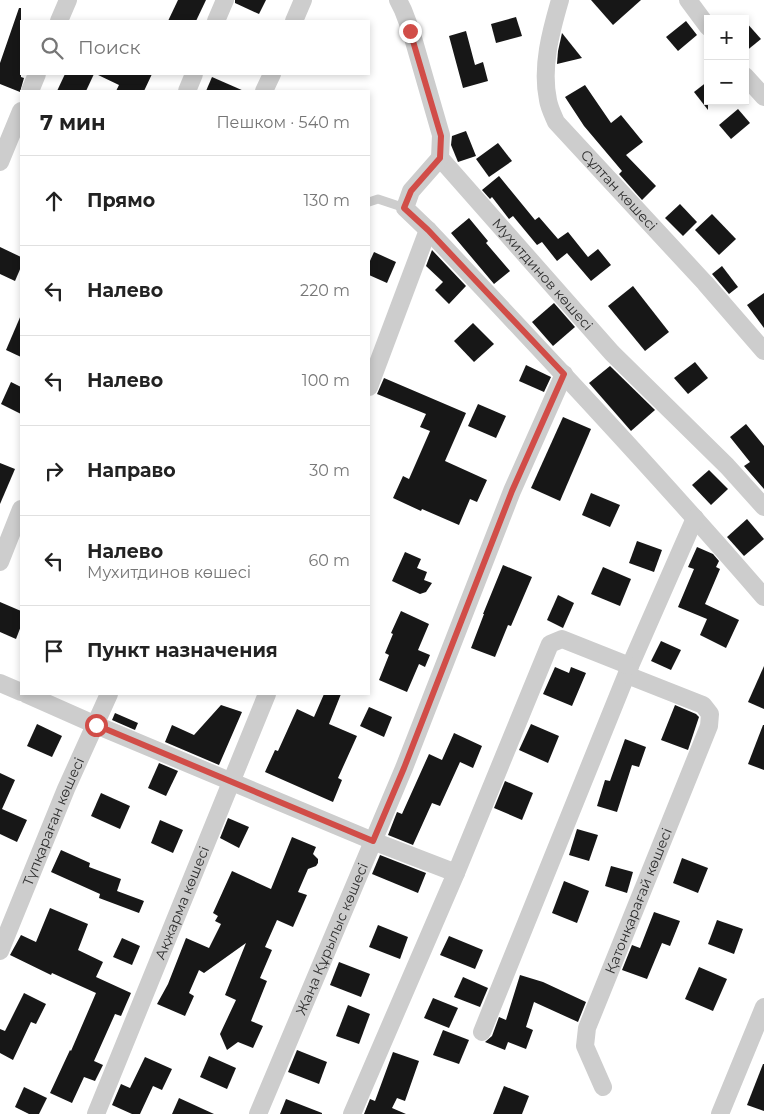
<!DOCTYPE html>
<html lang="ru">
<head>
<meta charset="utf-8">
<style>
  :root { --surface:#fff; --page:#f2f2f2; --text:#222; --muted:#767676; --line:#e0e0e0 }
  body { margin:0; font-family:Montserrat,sans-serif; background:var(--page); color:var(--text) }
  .controls { position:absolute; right:15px; top:15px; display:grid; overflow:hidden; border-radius:0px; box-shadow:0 2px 8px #0003 }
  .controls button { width:45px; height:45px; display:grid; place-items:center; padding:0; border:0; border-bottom:1px solid var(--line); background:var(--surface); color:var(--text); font:25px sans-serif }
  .stop { position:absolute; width:15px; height:15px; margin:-11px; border:4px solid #d14d48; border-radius:50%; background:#fff }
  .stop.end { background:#d14d48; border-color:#fff; box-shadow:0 1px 5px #0008 }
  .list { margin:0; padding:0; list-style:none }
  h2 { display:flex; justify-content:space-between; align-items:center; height:65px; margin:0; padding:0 20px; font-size:21px }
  h2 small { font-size:16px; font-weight:400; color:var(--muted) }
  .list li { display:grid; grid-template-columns:32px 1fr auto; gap:15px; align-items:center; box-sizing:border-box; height:90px; padding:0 20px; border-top:1px solid var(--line) }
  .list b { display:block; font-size:19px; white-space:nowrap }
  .list p { margin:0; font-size:16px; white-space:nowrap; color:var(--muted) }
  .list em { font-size:16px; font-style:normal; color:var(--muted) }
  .icon { flex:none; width:28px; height:28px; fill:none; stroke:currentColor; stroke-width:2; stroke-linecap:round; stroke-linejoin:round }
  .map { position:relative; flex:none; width:764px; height:1114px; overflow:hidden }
  .search { position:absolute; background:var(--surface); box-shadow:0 2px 8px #0003; left:20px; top:20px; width:350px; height:55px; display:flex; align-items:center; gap:12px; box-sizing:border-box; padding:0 18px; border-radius:0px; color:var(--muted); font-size:19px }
  .panel { position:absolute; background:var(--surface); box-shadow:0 2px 8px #0003; left:20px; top:90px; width:350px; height:605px; border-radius:0px }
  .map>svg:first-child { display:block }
  .building { fill:#171717 }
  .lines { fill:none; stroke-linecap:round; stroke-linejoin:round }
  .service { stroke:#cdcdcd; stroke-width:9 }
  .minor { stroke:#cdcdcd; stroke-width:18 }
  .route { stroke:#d14d48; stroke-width:6 }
  .labels { text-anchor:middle; stroke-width:5; stroke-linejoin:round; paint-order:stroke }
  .street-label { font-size:14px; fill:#303030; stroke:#fff }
</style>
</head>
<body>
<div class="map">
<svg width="764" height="1114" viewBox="0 0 764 1114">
  <rect width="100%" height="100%" fill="#fff"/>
  <g class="building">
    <path d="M 178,0 L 206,0 L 196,21 L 168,21 Z"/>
    <path d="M 235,0 L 266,0 L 259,14 L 235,3 Z"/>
    <path d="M 591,0 L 641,0 L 613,25 Z"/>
    <path d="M 19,8 L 21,8 L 21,77 L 24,78 L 20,92 L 0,84 L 0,63 Z"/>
    <path d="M 516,17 L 522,36 L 496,43 L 491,24 Z"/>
    <path d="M 686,21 L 697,35 L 678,51 L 666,37 Z"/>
    <path d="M 745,21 L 761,39 L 745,52 Z"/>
    <path d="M 466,31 L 475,65 L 483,62 L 488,81 L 463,88 L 449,36 Z"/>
    <path d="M 562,33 L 582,58 L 557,64 L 558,51 Z"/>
    <path d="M 65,74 L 94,74 L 86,91 L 57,91 Z"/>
    <path d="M 96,74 L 152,74 L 144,91 L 116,91 L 119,85 Z"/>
    <path d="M 212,77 L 244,91 L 206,91 Z"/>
    <path d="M 708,81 L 708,110 L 694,92 Z"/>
    <path d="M 585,85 L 611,123 L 621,115 L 643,142 L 626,155 L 656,186 L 642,200 L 619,174 L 622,171 L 584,126 L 565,97 Z"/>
    <path d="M 738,109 L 750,123 L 731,139 L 719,125 Z"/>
    <path d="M 466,131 L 476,156 L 458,162 L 451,145 L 452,136 Z"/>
    <path d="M 498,143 L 512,161 L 489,177 L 476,159 Z"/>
    <path d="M 499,176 L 535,220 L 539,217 L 558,239 L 568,232 L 588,257 L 598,249 L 611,265 L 591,281 L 567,253 L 557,261 L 542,242 L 537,245 L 513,216 L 509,219 L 492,197 L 490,199 L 482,190 Z"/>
    <path d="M 680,204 L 697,222 L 683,236 L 665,218 Z"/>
    <path d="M 712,214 L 736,239 L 719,255 L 695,230 Z"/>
    <path d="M 469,218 L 488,241 L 486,243 L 510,271 L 494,284 L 451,233 Z"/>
    <path d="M 0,247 L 21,257 L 21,267 L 15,281 L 0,274 Z"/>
    <path d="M 432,250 L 466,286 L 449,304 L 435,290 L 443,282 L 426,266 Z"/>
    <path d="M 374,252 L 396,262 L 387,283 L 369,275 L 369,263 Z"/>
    <path d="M 722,266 L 738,287 L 729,294 L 712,274 Z"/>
    <path d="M 633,286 L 669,332 L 645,351 L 608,306 Z"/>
    <path d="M 764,293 L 764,328 L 747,305 Z"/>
    <path d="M 554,303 L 575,327 L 553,346 L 532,322 Z"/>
    <path d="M 21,315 L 21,357 L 6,350 Z"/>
    <path d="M 473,323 L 494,344 L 474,362 L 454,341 Z"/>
    <path d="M 695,362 L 708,378 L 688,394 L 674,378 Z"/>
    <path d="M 526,365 L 551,377 L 544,392 L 519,381 Z"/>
    <path d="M 610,366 L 655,410 L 631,431 L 589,383 Z"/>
    <path d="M 384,378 L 466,413 L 445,461 L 487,480 L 477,502 L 470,499 L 459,525 L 422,509 L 421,511 L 393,498 L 403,476 L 409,479 L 430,431 L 420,427 L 426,414 L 377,394 Z"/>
    <path d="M 11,382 L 21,387 L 21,414 L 1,404 Z"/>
    <path d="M 478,404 L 506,416 L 496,438 L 468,426 Z"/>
    <path d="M 563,417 L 591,429 L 560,501 L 531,488 Z"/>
    <path d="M 746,424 L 764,446 L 764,489 L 744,466 L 750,462 L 730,437 Z"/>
    <path d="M 0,463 L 15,469 L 0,504 Z"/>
    <path d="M 709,470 L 728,489 L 711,505 L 692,485 Z"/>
    <path d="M 591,493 L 620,505 L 610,527 L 582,515 Z"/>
    <path d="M 747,519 L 764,539 L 744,556 L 727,537 Z"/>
    <path d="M 637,541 L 662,550 L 654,572 L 629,563 Z"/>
    <path d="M 697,547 L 713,554 L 719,561 L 716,567 L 720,569 L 705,604 L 739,620 L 726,648 L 700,635 L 707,619 L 678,607 L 694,569 L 688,567 Z"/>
    <path d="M 405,552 L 421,559 L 417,568 L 427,572 L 424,580 L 432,583 L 426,592 L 420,594 L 392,581 Z"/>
    <path d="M 503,565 L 532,577 L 511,626 L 508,625 L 495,657 L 471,648 L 484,614 L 483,614 Z"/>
    <path d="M 603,567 L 631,579 L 620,606 L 591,594 Z"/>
    <path d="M 558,595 L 574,603 L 563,628 L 547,620 Z"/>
    <path d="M 0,602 L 21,611 L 21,626 L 16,639 L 0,632 Z"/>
    <path d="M 401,611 L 429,624 L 418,650 L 430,655 L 425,667 L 419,664 L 407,692 L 379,680 L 389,655 L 385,653 L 393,634 L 391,633 Z"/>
    <path d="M 661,641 L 681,650 L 671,670 L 651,661 Z"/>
    <path d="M 764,666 L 764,709 L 748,702 Z"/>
    <path d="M 555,667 L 569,673 L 571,667 L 586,673 L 572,706 L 543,694 Z"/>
    <path d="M 324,694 L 341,694 L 329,724 L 357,736 L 338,778 L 342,780 L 333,802 L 265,772 L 275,750 L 278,751 L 297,709 L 314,717 Z"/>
    <path d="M 221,705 L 242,712 L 219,765 L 165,742 L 172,725 L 194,735 Z"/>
    <path d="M 675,705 L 696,714 L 699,717 L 688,750 L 661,740 Z"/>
    <path d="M 369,707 L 392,717 L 384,737 L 360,726 Z"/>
    <path d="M 115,713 L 138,723 L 135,730 L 112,720 Z"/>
    <path d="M 37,724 L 62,736 L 52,757 L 27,746 Z"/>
    <path d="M 531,724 L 559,736 L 548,763 L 519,750 Z"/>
    <path d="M 763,725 L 764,725 L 764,770 L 748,764 Z"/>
    <path d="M 454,733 L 482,746 L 473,768 L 460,762 L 440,806 L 432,803 L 413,845 L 388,835 L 397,812 L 402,814 L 429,754 L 442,760 Z"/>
    <path d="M 625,739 L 646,747 L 639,767 L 632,765 L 617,812 L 597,806 L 605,780 L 610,781 Z"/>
    <path d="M 159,763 L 178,771 L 166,796 L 148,788 Z"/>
    <path d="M 0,773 L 15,780 L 2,809 L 27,820 L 17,842 L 0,834 Z"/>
    <path d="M 505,781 L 533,793 L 522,820 L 494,808 Z"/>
    <path d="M 101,793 L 130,806 L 120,829 L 91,816 Z"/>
    <path d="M 228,818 L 249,827 L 239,848 L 220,838 Z"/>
    <path d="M 160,820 L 183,830 L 173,853 L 151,843 Z"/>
    <path d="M 577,829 L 598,835 L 589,861 L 569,855 Z"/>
    <path d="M 292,837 L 316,847 L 313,854 L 318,859 L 318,863 L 316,866 L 308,869 L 298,892 L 307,895 L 293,927 L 277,920 L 265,947 L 272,950 L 260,978 L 267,981 L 251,1021 L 263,1026 L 253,1048 L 238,1042 L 227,1050 L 220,1034 L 236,1000 L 225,995 L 246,943 L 204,973 L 199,970 L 189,993 L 194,996 L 185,1016 L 157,1004 L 168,984 L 186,938 L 209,948 L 221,924 L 215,921 L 218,916 L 213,913 L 232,871 L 271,889 Z"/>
    <path d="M 61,850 L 90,863 L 89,867 L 121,879 L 117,891 L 144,901 L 139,913 L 99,898 L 100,894 L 51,872 Z"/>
    <path d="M 380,855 L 426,873 L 418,893 L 372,874 Z"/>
    <path d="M 682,858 L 708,868 L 698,893 L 673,883 Z"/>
    <path d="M 611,866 L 633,872 L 627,893 L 605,886 Z"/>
    <path d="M 564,881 L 589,891 L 577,923 L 552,913 Z"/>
    <path d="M 50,908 L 88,924 L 78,950 L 103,962 L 96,977 L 131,993 L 121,1016 L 115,1014 L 94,1061 L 103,1065 L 95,1081 L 84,1077 L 72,1103 L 50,1093 L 70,1050 L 71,1051 L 96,993 L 52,973 L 51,975 L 10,955 L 21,935 L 36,942 Z"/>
    <path d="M 654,912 L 680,921 L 670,946 L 662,943 L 647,979 L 622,970 L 632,945 L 640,948 Z"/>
    <path d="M 717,920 L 743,929 L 734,954 L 708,944 Z"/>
    <path d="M 378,925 L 408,937 L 400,959 L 369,947 Z"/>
    <path d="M 449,936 L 483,950 L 475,969 L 440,955 Z"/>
    <path d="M 122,938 L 140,946 L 132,965 L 113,957 Z"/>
    <path d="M 339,962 L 370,974 L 361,997 L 330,985 Z"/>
    <path d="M 699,967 L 727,979 L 713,1011 L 685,999 Z"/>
    <path d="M 520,975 L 543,982 L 586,1002 L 578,1022 L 534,1002 L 526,1027 L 533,1030 L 526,1049 L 508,1042 L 505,1050 L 485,1042 L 492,1036 L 499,1017 L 506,1020 Z"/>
    <path d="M 463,977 L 488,988 L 480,1007 L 454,997 Z"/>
    <path d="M 24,993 L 46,1004 L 36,1024 L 31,1022 L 13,1060 L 0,1053 L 0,1029 L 5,1031 Z"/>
    <path d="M 433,998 L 458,1008 L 449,1028 L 424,1018 Z"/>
    <path d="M 348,1005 L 370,1014 L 359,1044 L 336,1036 Z"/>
    <path d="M 443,1030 L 469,1040 L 459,1064 L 433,1055 Z"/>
    <path d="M 297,1050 L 327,1062 L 319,1084 L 288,1072 Z"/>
    <path d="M 393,1052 L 419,1061 L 405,1101 L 397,1098 L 392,1108 L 406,1114 L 364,1114 L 370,1099 L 375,1101 Z"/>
    <path d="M 209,1056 L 236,1068 L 227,1089 L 200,1077 Z"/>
    <path d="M 145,1057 L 172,1069 L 162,1090 L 153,1086 L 140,1114 L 132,1114 L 112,1105 L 121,1084 L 130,1088 Z"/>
    <path d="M 763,1064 L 764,1064 L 764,1111 L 747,1105 Z"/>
    <path d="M 504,1086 L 529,1096 L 522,1114 L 493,1114 Z"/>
    <path d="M 24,1087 L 47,1098 L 39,1114 L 29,1114 L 15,1107 Z"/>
    <path d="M 179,1098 L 214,1114 L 172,1114 Z"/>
    <path d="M 286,1099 L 322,1113 L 322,1114 L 280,1114 Z"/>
  </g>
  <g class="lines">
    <path class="service" d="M 369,202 L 378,199 L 405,208"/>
    <g class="minor">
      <path id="s1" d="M 398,0 L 403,10 L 411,31 L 441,135 L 440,158 L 612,353 L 727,466 L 764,507"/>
      <path id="s2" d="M 560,0 C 551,31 541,67 548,100 C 549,107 553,115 556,122 L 705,283 L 764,351"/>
      <path d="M 688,0 L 708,27"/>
      <path d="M 59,21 L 68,0"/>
      <path d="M 216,21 L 225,0"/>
      <path d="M 294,21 L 303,0"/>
      <path d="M 745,76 L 764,97"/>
      <path d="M 30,91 L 37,74"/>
      <path d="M 187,91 L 194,74"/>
      <path d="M 264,91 L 272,74"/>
      <path d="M 440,158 L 411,191 L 405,208 L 428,230 C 542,351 655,471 764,597"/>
      <path d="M 0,162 L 21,111"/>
      <path d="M 369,387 L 428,230"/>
      <path d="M 0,562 L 21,509"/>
      <path d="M 0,683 L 21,692"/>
      <path d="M 26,694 L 96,725 L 373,841 L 456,873"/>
      <path id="s3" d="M 0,951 L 66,789 L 109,694"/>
      <path d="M 482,1032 L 630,666 L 695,518"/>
      <path id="s4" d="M 603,1087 L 585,1046 L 587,1028 L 709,726 L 710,714 L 703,705 L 627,675"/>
      <path id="s5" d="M 96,1114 L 267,694"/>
      <path id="s6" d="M 258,1114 L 404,768 L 512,491 L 564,374"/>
      <path d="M 352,1114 L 456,873 L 550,644 L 562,639 L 630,666"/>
      <path d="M 720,1114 L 764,1007"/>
    </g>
  </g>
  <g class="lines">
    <path class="route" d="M 96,725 L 373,841 L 404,768 L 512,491 L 564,374 L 428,230 L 404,208 L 411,191 L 440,158 L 441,136 L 410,31"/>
  </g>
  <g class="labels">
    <g class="street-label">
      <text dy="5" stroke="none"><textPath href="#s2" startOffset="218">Сұлтан көшесі</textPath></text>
      <text dy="5" stroke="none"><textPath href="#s1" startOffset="320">Мухитдинов көшесі</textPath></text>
      <text dy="5" stroke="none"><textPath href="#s3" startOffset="140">Түпқараған көшесі</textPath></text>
      <text dy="5" stroke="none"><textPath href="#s4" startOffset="200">Қатонқарағай көшесі</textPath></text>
      <text dy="5" stroke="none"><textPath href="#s5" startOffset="228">Ақжарма көшесі</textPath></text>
      <text dy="5" stroke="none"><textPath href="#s6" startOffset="190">Жаңа Құрылыс көшесі</textPath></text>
    </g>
  </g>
</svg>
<div class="controls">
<button>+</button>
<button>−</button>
</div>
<div class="stop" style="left:96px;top:725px"></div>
<div class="stop end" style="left:410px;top:31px"></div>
<div class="search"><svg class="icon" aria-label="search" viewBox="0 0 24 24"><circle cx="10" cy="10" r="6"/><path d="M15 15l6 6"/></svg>Поиск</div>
<section class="panel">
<h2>7 мин<small>Пешком · 540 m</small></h2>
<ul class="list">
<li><svg class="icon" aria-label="ahead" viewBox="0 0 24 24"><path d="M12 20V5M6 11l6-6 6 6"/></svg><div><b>Прямо</b></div><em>130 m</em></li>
<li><svg class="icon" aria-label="left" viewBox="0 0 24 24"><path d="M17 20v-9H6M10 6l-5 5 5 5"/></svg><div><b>Налево</b></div><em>220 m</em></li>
<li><svg class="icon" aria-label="left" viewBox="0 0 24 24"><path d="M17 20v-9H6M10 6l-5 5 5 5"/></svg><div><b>Налево</b></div><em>100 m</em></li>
<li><svg class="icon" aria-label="right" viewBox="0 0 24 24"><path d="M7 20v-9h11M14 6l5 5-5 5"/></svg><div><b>Направо</b></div><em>30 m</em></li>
<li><svg class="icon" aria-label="left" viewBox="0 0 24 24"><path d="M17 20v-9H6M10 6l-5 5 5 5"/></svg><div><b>Налево</b><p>Мухитдинов көшесі</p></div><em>60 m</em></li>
<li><svg class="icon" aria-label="arrive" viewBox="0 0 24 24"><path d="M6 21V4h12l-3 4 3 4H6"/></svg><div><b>Пункт назначения</b></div></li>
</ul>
</section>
</div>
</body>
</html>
